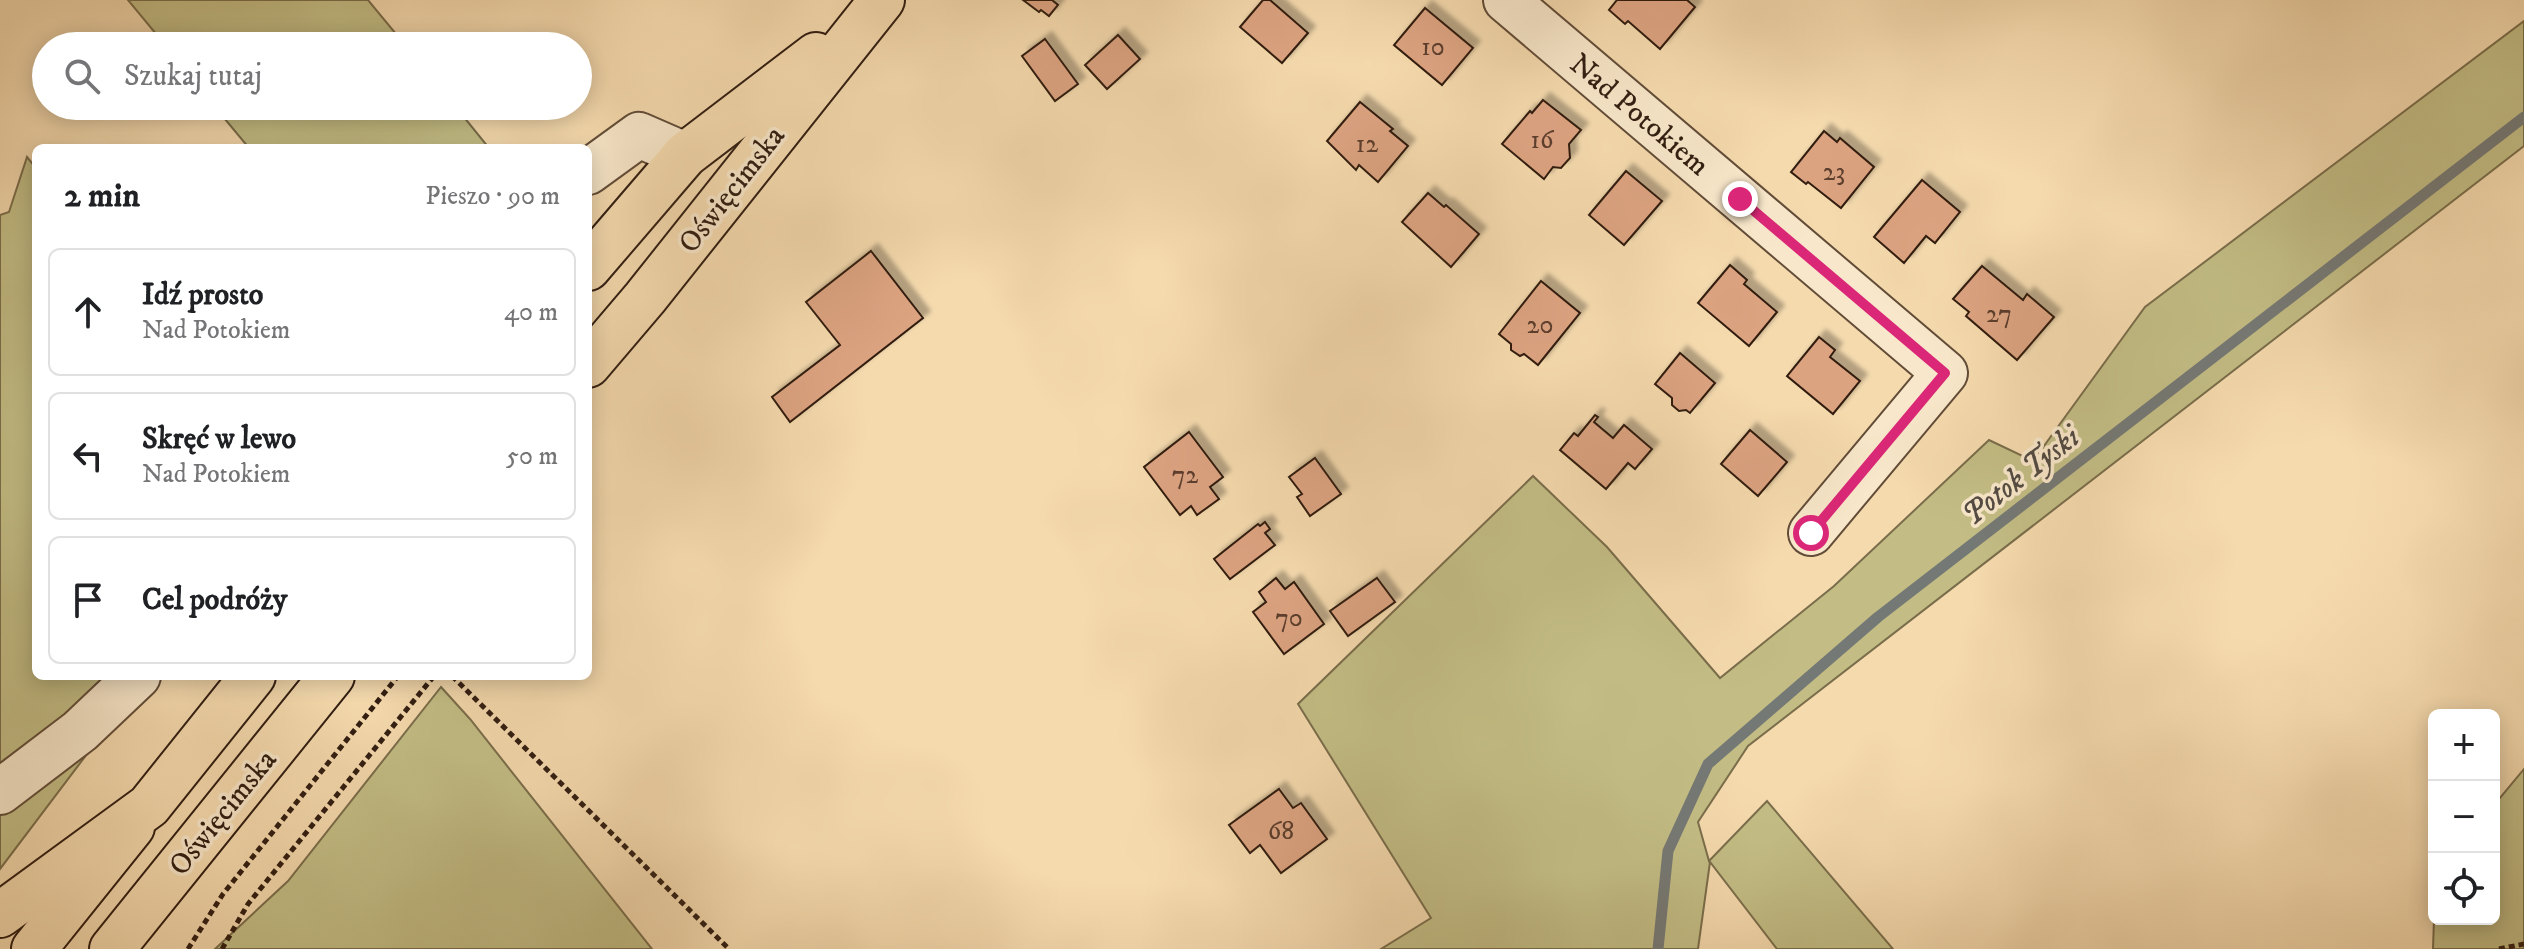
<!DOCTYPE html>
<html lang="pl">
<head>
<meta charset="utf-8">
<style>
  :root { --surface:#fff; --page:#f2f2f2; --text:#202124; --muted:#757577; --line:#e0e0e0 }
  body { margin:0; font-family:"IM FELL DW Pica",serif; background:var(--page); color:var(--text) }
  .controls { position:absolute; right:24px; bottom:24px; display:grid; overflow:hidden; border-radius:12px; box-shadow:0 4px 20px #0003 }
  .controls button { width:72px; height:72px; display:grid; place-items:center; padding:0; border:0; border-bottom:2px solid var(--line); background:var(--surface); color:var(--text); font:40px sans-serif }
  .stop { position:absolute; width:24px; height:24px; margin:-18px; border:6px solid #db2777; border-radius:50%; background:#fff }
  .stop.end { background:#db2777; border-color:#fff; box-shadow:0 2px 8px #0008 }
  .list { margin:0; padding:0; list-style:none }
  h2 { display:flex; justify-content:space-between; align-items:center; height:104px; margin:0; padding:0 32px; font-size:34px }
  h2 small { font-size:26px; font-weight:400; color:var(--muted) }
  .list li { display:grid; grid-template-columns:52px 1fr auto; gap:24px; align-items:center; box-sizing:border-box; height:128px; margin:0 16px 16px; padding:0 16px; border:2px solid var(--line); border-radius:12px }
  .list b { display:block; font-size:30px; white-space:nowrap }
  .list p { margin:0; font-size:26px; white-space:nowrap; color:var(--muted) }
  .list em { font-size:26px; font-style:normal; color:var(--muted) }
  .icon { flex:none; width:44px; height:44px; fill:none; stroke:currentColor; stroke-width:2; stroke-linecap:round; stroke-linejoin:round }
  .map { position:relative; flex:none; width:2524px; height:949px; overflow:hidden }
  .search { position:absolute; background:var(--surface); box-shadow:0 4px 20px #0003; left:32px; top:32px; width:560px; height:88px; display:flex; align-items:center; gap:20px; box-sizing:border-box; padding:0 28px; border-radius:44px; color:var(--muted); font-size:30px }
  .panel { position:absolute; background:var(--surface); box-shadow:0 4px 20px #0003; left:32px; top:144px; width:560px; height:536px; border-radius:12px }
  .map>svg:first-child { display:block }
  .green { fill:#c3bd85; stroke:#7a6d4b; stroke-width:2 }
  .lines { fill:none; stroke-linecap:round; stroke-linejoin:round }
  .stream { stroke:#757975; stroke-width:11 }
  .building { fill:#dca381; stroke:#311d11; stroke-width:2; filter:url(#shadow) }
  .minor-casing { stroke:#624c38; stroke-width:48 }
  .major-casing { stroke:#311d11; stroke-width:48 }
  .highway-casing { stroke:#311d11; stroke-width:48 }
  .path { stroke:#311d11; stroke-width:5; stroke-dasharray:6 4; stroke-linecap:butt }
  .minor { stroke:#f8e7ca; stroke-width:44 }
  .major { stroke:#f5daae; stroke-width:44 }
  .highway { stroke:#f5daae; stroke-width:44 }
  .route { stroke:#db2777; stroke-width:10 }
  .labels { text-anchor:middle; stroke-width:7; stroke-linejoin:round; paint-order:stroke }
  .number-label { font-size:26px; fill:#5c3e2d }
  .street-label { font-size:30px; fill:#311d11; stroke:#f8e7ca }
  .water-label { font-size:32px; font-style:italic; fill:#534b43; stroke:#f8e7ca }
</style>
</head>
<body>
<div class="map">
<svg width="2524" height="949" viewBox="0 0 2524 949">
  <defs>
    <filter id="shadow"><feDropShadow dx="7" dy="-7" stdDeviation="2" flood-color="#0004"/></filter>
  </defs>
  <rect width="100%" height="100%" fill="#f5daae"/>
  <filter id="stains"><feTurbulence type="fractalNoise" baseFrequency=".0025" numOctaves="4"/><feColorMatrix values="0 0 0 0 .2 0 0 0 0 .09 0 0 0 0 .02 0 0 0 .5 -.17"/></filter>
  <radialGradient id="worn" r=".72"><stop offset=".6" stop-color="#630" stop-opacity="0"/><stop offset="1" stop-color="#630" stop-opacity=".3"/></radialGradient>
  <g class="green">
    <path d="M 128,0 L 368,0 L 406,46 L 166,46 Z"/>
    <path d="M 2524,21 L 2524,146 L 1748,746 L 1698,822 L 1709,861 L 1767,801 L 1893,949 L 1777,949 L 1710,862 L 1698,949 L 1381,949 L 1431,918 L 1298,704 L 1533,476 L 1607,547 L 1720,678 L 1834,586 L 1989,440 L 2033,461 L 2145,307 Z"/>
    <path d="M 214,106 L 455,106 L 489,148 L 249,148 Z"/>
    <path d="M 27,157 L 36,168 L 36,676 L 146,676 L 0,869 L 0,215 L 9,212 Z"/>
    <path d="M 441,687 L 470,719 L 652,949 L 215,949 L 288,881 Z"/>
    <path d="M 2524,769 L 2524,949 L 2433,949 L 2434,919 L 2494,919 L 2494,805 Z"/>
  </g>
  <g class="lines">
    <path class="stream" d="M 1658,949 L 1668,851 L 1708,764 L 1878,617 L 2524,117"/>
  </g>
  <g class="building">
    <path d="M 1023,0 L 1052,0 L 1058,5 L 1049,16 L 1041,10 L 1039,12 Z"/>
    <path d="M 1263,0 L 1270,0 L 1308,33 L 1282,63 L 1240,27 Z"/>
    <path d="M 1617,0 L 1687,0 L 1695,7 L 1660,49 L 1628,21 L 1625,24 L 1609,10 Z"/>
    <path d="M 1425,8 L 1473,48 L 1442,85 L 1394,45 Z"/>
    <path d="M 1118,35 L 1140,59 L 1107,89 L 1085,65 Z"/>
    <path d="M 1045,39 L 1078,84 L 1055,101 L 1022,56 Z"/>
    <path d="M 1543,100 L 1581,130 L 1569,144 L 1570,158 L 1561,168 L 1553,167 L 1544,179 L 1502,144 L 1530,111 L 1532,113 Z"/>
    <path d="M 1360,102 L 1393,129 L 1390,131 L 1408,146 L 1378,182 L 1359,165 L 1356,170 L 1327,141 Z"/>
    <path d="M 1824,131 L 1837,142 L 1840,138 L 1874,167 L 1841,208 L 1808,182 L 1806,184 L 1791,172 Z"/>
    <path d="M 1626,171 L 1662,201 L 1624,245 L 1589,215 Z"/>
    <path d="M 1922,180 L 1960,212 L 1935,243 L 1926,236 L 1904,263 L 1874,237 Z"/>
    <path d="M 1428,193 L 1444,207 L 1446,205 L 1479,234 L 1451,267 L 1402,222 Z"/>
    <path d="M 871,251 L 923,318 L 790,422 L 772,397 L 840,345 L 806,302 Z"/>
    <path d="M 1730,265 L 1747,280 L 1744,284 L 1777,312 L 1749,346 L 1698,303 Z"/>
    <path d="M 1982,266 L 2023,300 L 2027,294 L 2054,317 L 2017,360 L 1966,316 L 1969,312 L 1953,299 Z"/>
    <path d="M 1541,281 L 1580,313 L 1538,365 L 1524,354 L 1520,356 L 1511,350 L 1511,344 L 1499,334 Z"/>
    <path d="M 1819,337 L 1835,350 L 1830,357 L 1860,381 L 1833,414 L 1787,376 Z"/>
    <path d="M 1680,353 L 1715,383 L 1690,413 L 1686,410 L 1679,411 L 1672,405 L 1672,398 L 1655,384 Z"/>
    <path d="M 1595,415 L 1598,417 L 1594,422 L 1613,438 L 1624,425 L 1652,449 L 1635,469 L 1628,463 L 1606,489 L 1560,450 L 1574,433 L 1578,436 Z"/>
    <path d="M 1750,430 L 1787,462 L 1758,496 L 1721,464 Z"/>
    <path d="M 1189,432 L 1223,477 L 1210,487 L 1219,499 L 1197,515 L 1191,506 L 1180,515 L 1144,467 Z"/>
    <path d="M 1315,458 L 1341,494 L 1310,516 L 1297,497 L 1302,494 L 1289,477 Z"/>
    <path d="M 1265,522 L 1270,529 L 1265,533 L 1275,545 L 1230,579 L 1214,559 L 1258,524 L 1260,526 Z"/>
    <path d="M 1276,578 L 1285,589 L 1294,582 L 1324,624 L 1284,654 L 1253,612 L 1266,602 L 1259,592 Z"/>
    <path d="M 1377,578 L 1395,602 L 1348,636 L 1330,611 Z"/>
    <path d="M 1279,789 L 1293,808 L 1301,803 L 1327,839 L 1281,873 L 1260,845 L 1250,853 L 1229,825 Z"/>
  </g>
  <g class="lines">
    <defs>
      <g id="minor">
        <path d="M 1506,0 L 1945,373 L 1811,533"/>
        <path d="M 588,172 L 639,135 L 685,155"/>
        <path d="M 0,792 L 80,731 L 138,676"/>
      </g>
      <path id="major" d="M 34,949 L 132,827"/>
      <g id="highway">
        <path d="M 588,268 L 685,155 L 816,55"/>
        <path d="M 588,365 L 645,298 L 882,0"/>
        <path d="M 0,915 L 149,806 L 253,676"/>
        <path d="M 112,949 L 332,676"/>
      </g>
    </defs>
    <use href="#minor" class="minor-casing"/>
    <use href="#major" class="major-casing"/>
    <use href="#highway" class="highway-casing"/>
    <g class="path">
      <path d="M 452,676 L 729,949"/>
      <path d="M 188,949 L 223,894 L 398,676"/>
      <path d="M 222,949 L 248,904 L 434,676"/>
      <path d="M 2499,949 L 2524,944"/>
    </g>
    <use href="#minor" class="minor"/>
    <use href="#major" class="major"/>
    <use href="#highway" class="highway"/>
  </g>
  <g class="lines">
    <path class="route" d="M 1740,199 L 1945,373 L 1811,533"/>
  </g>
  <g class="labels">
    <g class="number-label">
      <text x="1433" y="55">10</text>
      <text x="1542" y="148">16</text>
      <text x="1367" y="152">12</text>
      <text x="1834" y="180">23</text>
      <text x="1999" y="322">27</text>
      <text x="1540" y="333">20</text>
      <text x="1185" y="483">72</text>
      <text x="1289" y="626">70</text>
      <text x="1281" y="839">68</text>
    </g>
    <g class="street-label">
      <text transform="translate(1640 114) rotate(40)" y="10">Nad Potokiem</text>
      <text transform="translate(731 189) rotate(-52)" y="10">Oświęcimska</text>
      <text transform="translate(222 812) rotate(-51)" y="10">Oświęcimska</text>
    </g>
    <g class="water-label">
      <text transform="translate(2020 475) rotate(-38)" y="11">Potok Tyski</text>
    </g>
  </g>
  <rect width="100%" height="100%" filter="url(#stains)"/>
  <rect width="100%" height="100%" fill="url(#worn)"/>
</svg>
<div class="controls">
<button>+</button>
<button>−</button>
<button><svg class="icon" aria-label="locate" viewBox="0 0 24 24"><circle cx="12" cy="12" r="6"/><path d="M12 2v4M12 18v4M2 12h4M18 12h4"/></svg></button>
</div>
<div class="stop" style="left:1811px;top:533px"></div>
<div class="stop end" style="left:1740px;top:199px"></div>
<div class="search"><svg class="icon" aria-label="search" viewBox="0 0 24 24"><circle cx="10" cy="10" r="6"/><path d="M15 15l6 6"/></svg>Szukaj tutaj</div>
<section class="panel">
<h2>2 min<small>Pieszo · 90 m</small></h2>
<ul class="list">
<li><svg class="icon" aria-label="ahead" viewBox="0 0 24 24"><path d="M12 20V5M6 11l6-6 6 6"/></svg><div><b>Idź prosto</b><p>Nad Potokiem</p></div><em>40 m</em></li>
<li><svg class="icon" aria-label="left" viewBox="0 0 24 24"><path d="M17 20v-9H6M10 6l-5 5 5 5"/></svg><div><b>Skręć w lewo</b><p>Nad Potokiem</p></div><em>50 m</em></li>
<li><svg class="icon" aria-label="arrive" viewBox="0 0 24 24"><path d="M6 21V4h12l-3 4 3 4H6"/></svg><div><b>Cel podróży</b></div></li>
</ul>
</section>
</div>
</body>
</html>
